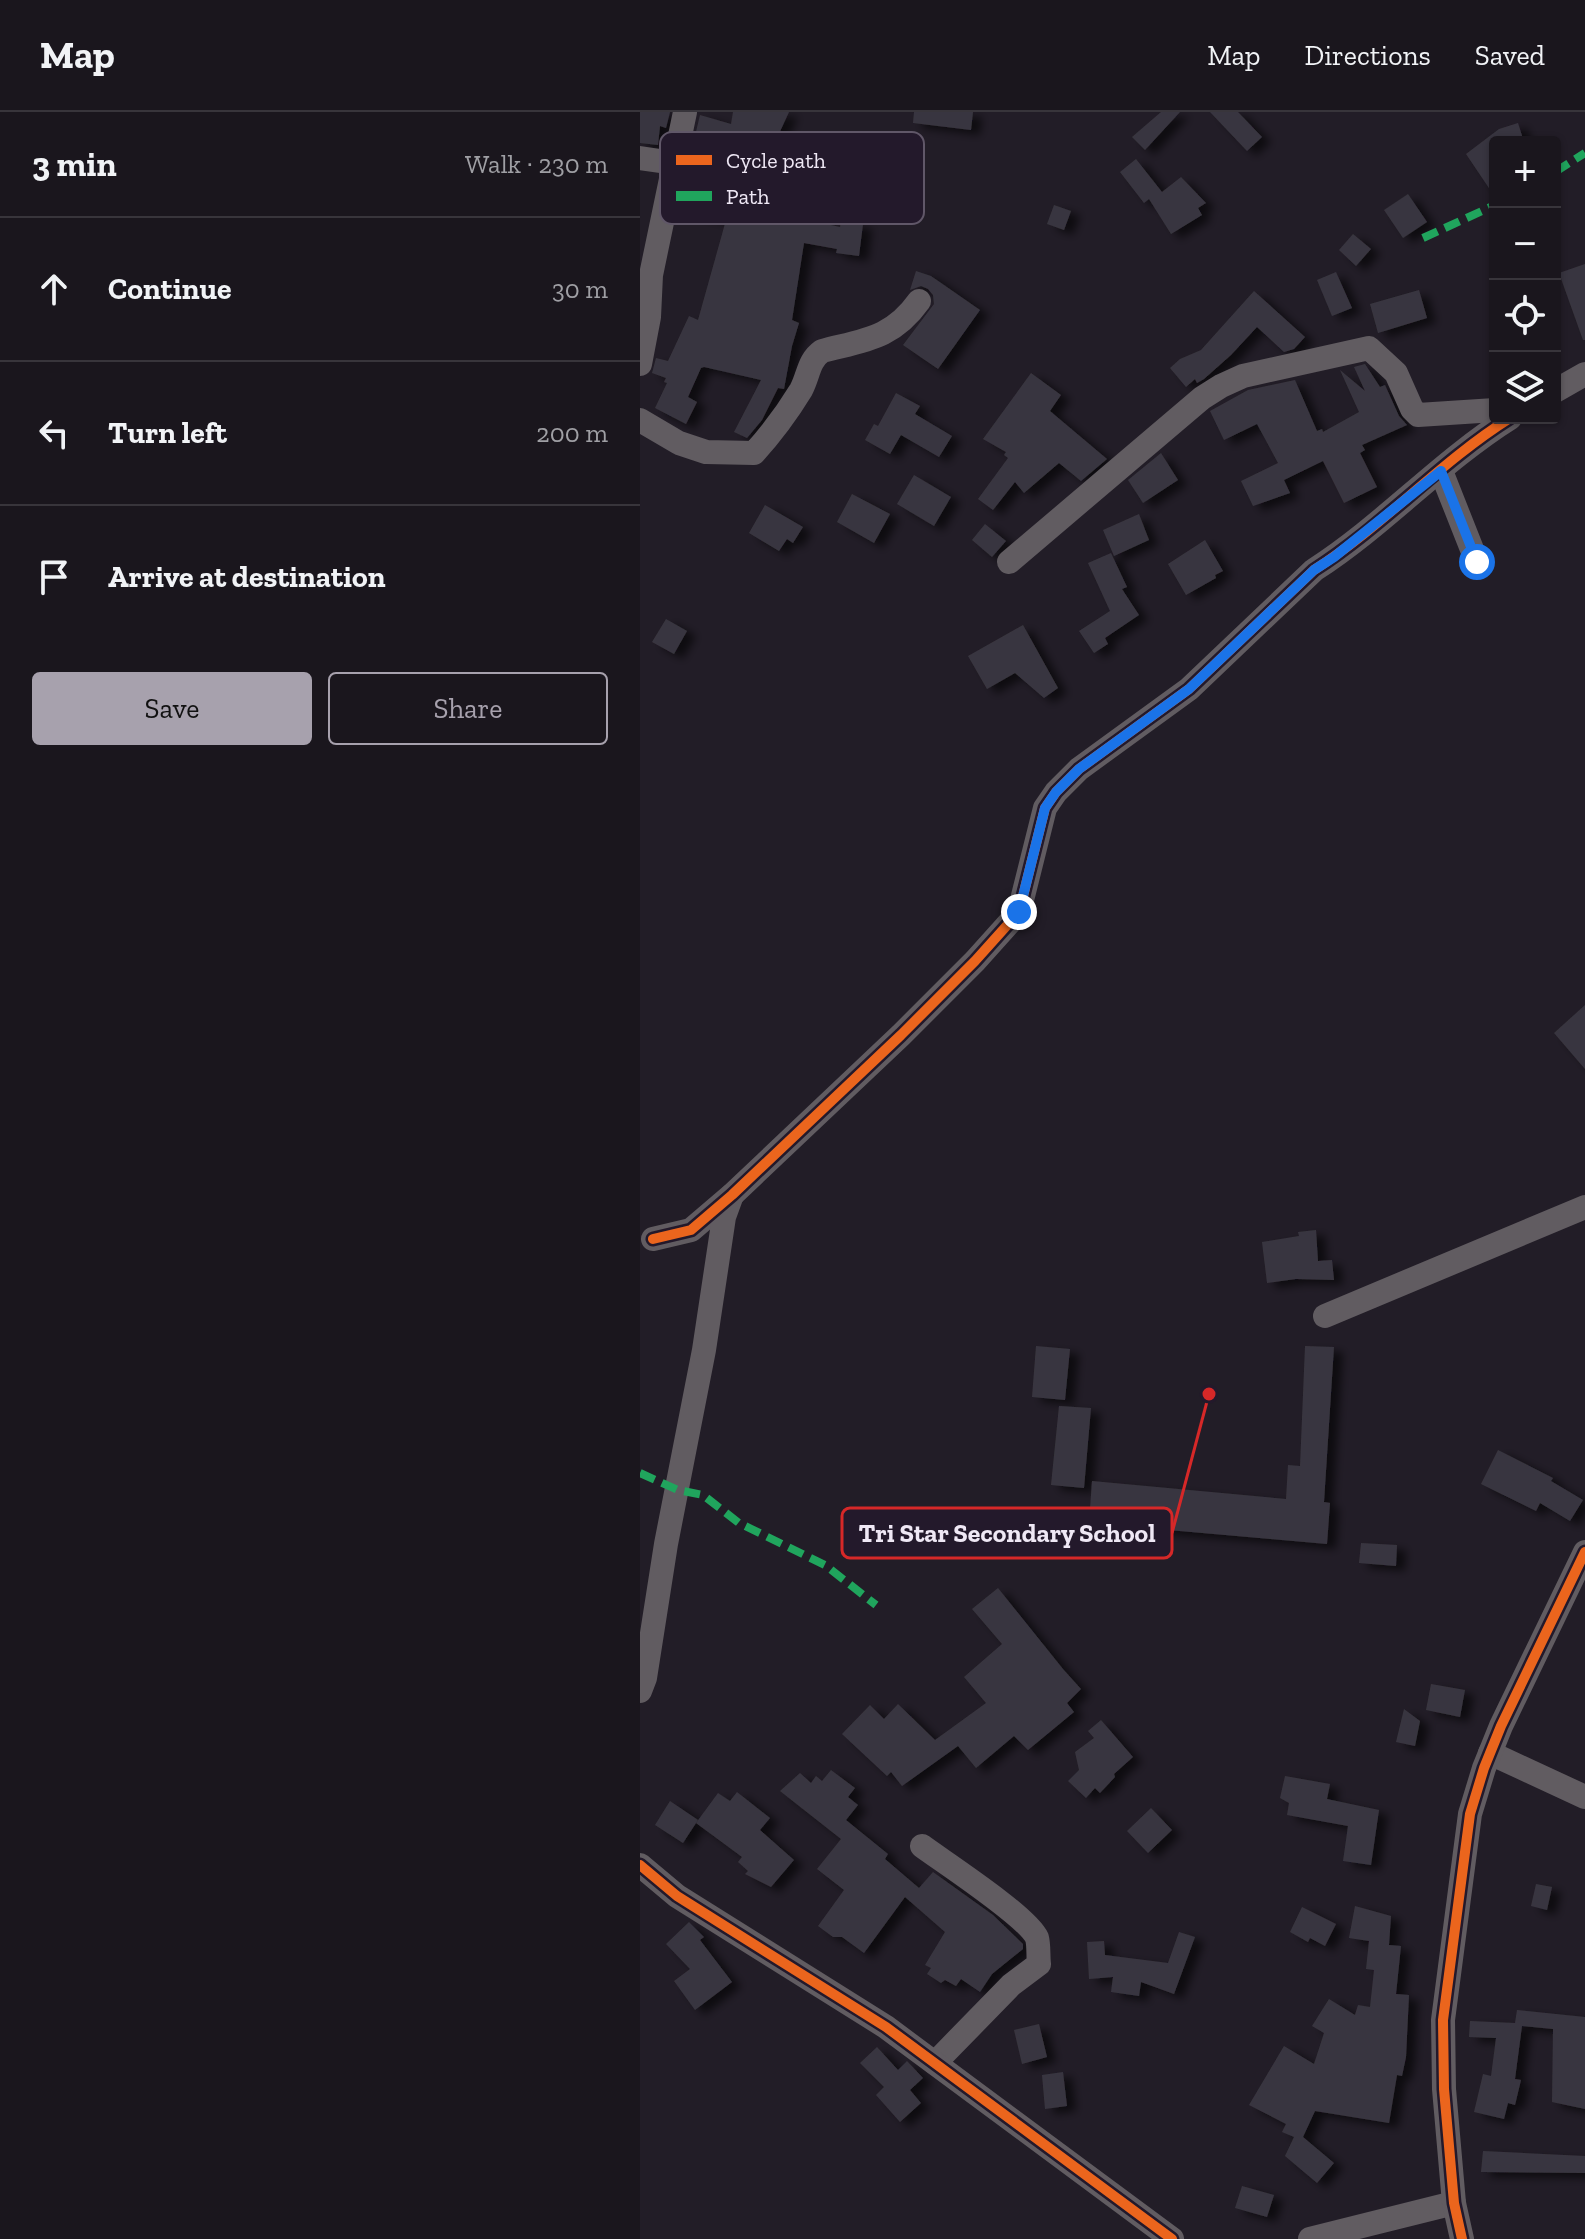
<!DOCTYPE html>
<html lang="en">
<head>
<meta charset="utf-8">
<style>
  :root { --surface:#1a161d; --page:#27232a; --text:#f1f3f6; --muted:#9f9fa4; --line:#38353b; --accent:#a7a1ad }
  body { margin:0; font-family:"Zilla Slab",serif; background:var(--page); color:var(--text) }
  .controls { position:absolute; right:24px; top:24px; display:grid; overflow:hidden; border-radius:8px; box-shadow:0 2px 6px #0004 }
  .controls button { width:72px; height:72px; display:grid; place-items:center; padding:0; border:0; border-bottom:2px solid var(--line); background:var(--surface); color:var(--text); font:40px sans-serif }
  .stop { position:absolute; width:24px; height:24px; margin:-18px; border:6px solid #1a73e8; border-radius:50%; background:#fff }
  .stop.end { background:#1a73e8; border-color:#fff; box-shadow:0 2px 8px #0008 }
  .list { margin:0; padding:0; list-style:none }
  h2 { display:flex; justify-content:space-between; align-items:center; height:104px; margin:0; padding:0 32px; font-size:34px }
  h2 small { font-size:26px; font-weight:400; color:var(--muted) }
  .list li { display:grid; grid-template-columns:52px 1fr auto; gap:24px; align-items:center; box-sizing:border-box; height:144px; padding:0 32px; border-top:2px solid var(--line) }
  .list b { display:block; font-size:30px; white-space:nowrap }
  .list em { font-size:26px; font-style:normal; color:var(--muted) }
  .actions { display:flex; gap:16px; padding:24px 32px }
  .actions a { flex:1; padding:18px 0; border:2px solid var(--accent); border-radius:8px; text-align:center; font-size:28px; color:var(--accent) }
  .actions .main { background:var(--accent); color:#111 }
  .icon { flex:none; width:44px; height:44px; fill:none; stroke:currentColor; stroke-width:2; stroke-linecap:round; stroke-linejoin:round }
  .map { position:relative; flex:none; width:945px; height:2127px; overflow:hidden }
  header { display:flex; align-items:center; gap:48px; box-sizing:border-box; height:112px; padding:0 40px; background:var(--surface); border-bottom:2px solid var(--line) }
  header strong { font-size:38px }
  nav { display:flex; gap:44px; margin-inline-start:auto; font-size:28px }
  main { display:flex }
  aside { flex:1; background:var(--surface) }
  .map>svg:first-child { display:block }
  .building { fill:#39363f; filter:url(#shadow) }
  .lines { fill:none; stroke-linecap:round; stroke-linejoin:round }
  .minor { stroke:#615c61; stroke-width:24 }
  .quiet { stroke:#20a55d; stroke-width:8; stroke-dasharray:16 8; stroke-linecap:butt }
  .cycleway-casing { stroke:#23192b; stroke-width:15 }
  .cycleway { stroke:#eb651d; stroke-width:10 }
  .route { stroke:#1a73e8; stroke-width:10 }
  .key { fill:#23192b; stroke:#605768; stroke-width:2 }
  .key-label { font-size:22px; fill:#efe8f5 }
  .leader { fill:none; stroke:#d62828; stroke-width:3 }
  .callout-dot { fill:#d62828; stroke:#23192b; stroke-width:3 }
  .callout { fill:#23192b; stroke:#d62828; stroke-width:3 }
  .callout-label { font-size:26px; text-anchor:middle; font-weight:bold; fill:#efe8f5 }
</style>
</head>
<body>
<header>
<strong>Map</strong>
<nav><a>Map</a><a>Directions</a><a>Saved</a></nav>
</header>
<main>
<aside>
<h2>3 min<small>Walk · 230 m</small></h2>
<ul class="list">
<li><svg class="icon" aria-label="ahead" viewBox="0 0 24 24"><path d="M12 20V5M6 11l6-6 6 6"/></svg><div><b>Continue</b></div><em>30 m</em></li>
<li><svg class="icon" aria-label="left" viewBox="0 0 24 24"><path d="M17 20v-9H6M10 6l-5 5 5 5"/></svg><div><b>Turn left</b></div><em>200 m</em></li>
<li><svg class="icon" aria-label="arrive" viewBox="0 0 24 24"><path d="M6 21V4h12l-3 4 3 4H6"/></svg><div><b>Arrive at destination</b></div></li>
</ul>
<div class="actions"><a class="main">Save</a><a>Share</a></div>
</aside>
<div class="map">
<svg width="945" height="2127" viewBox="0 0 945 2127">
  <defs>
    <filter id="shadow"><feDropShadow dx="9" dy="5" stdDeviation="4" flood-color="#0009"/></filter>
  </defs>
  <rect width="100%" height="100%" fill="#221d27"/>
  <g class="building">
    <path d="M 0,0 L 30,0 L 26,16 L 20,14 L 18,33 L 0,31 Z"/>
    <path d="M 93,0 L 149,0 L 137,26 L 185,44 L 179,58 L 55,24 L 60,3 L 91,12 Z"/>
    <path d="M 274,0 L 333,0 L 331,18 L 273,11 Z"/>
    <path d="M 521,0 L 540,0 L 505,38 L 492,25 Z"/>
    <path d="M 570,0 L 598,0 L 622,25 L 607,39 Z"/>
    <path d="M 878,11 L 884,30 L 855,30 L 855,85 L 826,42 L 859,17 Z"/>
    <path d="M 496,47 L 522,80 L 541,65 L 566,91 L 558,96 L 562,103 L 531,122 L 509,87 L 504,91 L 480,60 Z"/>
    <path d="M 49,56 L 172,83 L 163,107 L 200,115 L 201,109 L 223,112 L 219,144 L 196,141 L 197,137 L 164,131 L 152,208 L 159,211 L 152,234 L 144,277 L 138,276 L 122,308 L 107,326 L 94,320 L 121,268 L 64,255 L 61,256 L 48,285 L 57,290 L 46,312 L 15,296 L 27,271 L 24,270 L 26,266 L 12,261 L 16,246 L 28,249 L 49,204 L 58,208 L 86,108 L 40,97 Z"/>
    <path d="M 768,82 L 787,110 L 763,126 L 744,98 Z"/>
    <path d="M 414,93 L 431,99 L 424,118 L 407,112 Z"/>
    <path d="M 713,122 L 731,137 L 716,154 L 699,138 Z"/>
    <path d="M 945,152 L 945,228 L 943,228 L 919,161 Z"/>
    <path d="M 276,159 L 291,164 L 340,198 L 298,257 L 263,233 L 294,192 L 293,183 L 288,177 L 281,174 L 270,178 Z"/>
    <path d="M 696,160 L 712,196 L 692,204 L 677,168 Z"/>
    <path d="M 779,178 L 787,206 L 738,221 L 730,192 Z"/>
    <path d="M 614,179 L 665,225 L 654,237 L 644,240 L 617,215 L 591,243 L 564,267 L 557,271 L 555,267 L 546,275 L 530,256 L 540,247 L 561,238 Z"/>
    <path d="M 725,252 L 740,275 L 745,273 L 759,304 L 767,313 L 722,333 L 725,338 L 720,341 L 737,375 L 704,391 L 683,349 L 644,368 L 650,381 L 613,394 L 601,369 L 638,351 L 617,312 L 584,328 L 570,299 L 608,278 L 655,268 L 677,319 L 682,317 L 683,320 L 719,300 L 700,258 L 725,279 L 714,255 Z"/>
    <path d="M 391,261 L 421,283 L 410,299 L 467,347 L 441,369 L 419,351 L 384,381 L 375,370 L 353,398 L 338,387 L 368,346 L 364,343 L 366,340 L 343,327 Z"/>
    <path d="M 256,281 L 280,294 L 275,302 L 312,324 L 299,345 L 261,323 L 250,342 L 225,328 L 234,312 L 238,314 Z"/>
    <path d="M 521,341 L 538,368 L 503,391 L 488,368 Z"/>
    <path d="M 274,363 L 311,385 L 294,414 L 257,392 Z"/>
    <path d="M 212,382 L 250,402 L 234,431 L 197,410 Z"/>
    <path d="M 125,393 L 163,415 L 153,431 L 147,427 L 139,439 L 109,421 Z"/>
    <path d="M 499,402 L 509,428 L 474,444 L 463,418 Z"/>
    <path d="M 345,412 L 366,429 L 352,445 L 332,428 Z"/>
    <path d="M 565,428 L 583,459 L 575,463 L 576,466 L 546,483 L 528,452 Z"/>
    <path d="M 471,441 L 487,475 L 482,477 L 499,503 L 465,526 L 468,532 L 454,541 L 439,519 L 470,499 L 448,451 Z"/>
    <path d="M 26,507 L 47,519 L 34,542 L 12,530 Z"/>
    <path d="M 383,513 L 418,576 L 404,586 L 375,561 L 347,577 L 328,544 Z"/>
    <path d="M 945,893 L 945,957 L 914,921 Z"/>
    <path d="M 676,1118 L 678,1149 L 692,1148 L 694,1168 L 656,1167 L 627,1171 L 622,1130 L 659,1124 L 658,1120 Z"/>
    <path d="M 396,1234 L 430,1237 L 425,1288 L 392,1285 Z"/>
    <path d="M 665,1234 L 694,1235 L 684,1390 L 690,1391 L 687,1432 L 449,1411 L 452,1369 L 646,1387 L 648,1353 L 660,1354 Z"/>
    <path d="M 419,1294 L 451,1296 L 444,1376 L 411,1373 Z"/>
    <path d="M 858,1338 L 913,1366 L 911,1369 L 943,1388 L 930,1409 L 900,1391 L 896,1399 L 841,1372 Z"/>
    <path d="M 721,1431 L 757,1433 L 756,1454 L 719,1451 Z"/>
    <path d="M 358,1476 L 423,1557 L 441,1577 L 427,1591 L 434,1600 L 388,1638 L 374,1624 L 336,1656 L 318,1634 L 262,1674 L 251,1660 L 247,1664 L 202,1622 L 230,1593 L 244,1607 L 258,1592 L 295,1628 L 346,1591 L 324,1565 L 362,1532 L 332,1497 Z"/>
    <path d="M 791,1572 L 825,1578 L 820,1605 L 786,1598 Z"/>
    <path d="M 764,1597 L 780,1609 L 775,1634 L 756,1630 Z"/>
    <path d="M 461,1608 L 493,1645 L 474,1662 L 475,1665 L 460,1681 L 455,1676 L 446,1686 L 428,1669 L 439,1658 L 435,1640 L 454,1626 L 448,1619 Z"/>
    <path d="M 191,1658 L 215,1676 L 208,1685 L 218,1693 L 206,1708 L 248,1742 L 245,1747 L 279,1776 L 293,1760 L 353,1803 L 383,1832 L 383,1837 L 352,1862 L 340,1880 L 321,1867 L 316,1874 L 305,1868 L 301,1871 L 287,1862 L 291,1856 L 285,1853 L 305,1820 L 265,1785 L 224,1841 L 202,1825 L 193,1825 L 178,1814 L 204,1778 L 177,1757 L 201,1727 L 140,1679 L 160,1661 L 171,1671 L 176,1664 L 182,1669 Z"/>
    <path d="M 645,1664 L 690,1672 L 687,1687 L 739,1698 L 731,1753 L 703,1749 L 708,1714 L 647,1703 L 649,1691 L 640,1686 Z"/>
    <path d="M 97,1680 L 130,1706 L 120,1718 L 154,1748 L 131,1775 L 105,1762 L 108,1759 L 98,1750 L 102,1745 L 56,1711 L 78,1681 L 90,1689 Z"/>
    <path d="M 30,1689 L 58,1708 L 43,1731 L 15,1713 Z"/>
    <path d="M 511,1696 L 532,1718 L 508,1741 L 487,1719 Z"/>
    <path d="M 896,1772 L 912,1775 L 907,1798 L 891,1794 Z"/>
    <path d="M 715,1794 L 751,1804 L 749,1833 L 761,1834 L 756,1882 L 769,1883 L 766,1945 L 762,1964 L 757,1963 L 749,2011 L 675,1999 L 663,2025 L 694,2051 L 677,2071 L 645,2044 L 654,2025 L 642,2020 L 646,2012 L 609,1993 L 644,1934 L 674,1952 L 684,1921 L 672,1914 L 689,1887 L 715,1903 L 718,1893 L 730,1895 L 734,1858 L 726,1857 L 729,1829 L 709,1826 Z"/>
    <path d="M 662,1795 L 696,1812 L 685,1834 L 670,1826 L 668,1830 L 650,1820 Z"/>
    <path d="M 49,1810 L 64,1825 L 60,1828 L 92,1870 L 55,1898 L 34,1869 L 50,1857 L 26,1832 Z"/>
    <path d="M 539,1820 L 555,1825 L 534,1882 L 501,1870 L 499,1884 L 471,1880 L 473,1865 L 449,1867 L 447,1830 L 464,1829 L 465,1843 L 528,1851 Z"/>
    <path d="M 877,1898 L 945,1905 L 945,1997 L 912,1990 L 913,1917 L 882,1914 L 875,1967 L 881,1968 L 875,1993 L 868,1991 L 864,2007 L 834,2000 L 843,1962 L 851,1964 L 856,1926 L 829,1925 L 830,1909 L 875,1911 Z"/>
    <path d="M 399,1912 L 407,1945 L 382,1952 L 374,1918 Z"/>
    <path d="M 237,1935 L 258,1958 L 267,1949 L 283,1966 L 270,1978 L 281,1991 L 260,2010 L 236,1983 L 244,1975 L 220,1951 Z"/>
    <path d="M 423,1960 L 427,1994 L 405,1997 L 402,1963 Z"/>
    <path d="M 843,2039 L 945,2044 L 945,2061 L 841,2060 Z"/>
    <path d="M 602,2074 L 634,2083 L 627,2105 L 595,2096 Z"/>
  </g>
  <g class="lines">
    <g class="minor">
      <path d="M 0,46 L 34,51"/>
      <path d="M 0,252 L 9,205 L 11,163 L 45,0"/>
      <path d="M 915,279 L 945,262"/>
      <path d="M 0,308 L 39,331 L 66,340 L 114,341 C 132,321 147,301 161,278 C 169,263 168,249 182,239 C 224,228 252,227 279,189"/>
      <path d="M 801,359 L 837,450"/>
      <path d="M 369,450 L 562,286 L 581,274 L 603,264 L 729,236 L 756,261 L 772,297 L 778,303 L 855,298"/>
      <path d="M 13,1127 L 51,1118 L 92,1083 L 261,923 L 335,849 L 379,800 L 405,696 L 416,680 L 439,657 L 549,577 L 674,458 C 744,413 800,350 870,306"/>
      <path d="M 685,1204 L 945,1095"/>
      <path d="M 0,1579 L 5,1566 L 26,1432 L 64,1238 L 84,1105 L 92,1083"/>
      <path d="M 850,1641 L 945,1685"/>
      <path d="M 282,1734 C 305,1751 387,1804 397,1826 C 399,1833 398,1844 399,1852 L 371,1873 L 295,1951"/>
      <path d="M 0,1753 L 37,1784 L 246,1915 L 532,2127"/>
      <path d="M 670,2127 L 814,2091"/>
      <path d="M 822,2127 L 814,2091 L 804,1977 L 803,1908 L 830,1702 L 844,1656 L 861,1614 L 945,1440"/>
    </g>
    <g class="quiet">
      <path d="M 915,60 L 945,41"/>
      <path d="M 783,126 L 855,93"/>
      <path d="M 0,1361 L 38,1378 L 63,1383 L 99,1411 L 185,1453 L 236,1493"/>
    </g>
    <defs>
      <g id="cycleway">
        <path d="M 13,1127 L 51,1118 L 92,1083 L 261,923 L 335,849 L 379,800 L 405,696 L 416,680 L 439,657 L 549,577 L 674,458 C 744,413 800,350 870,306"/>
        <path d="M 0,1753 L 37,1784 L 246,1915 L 532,2127"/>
        <path d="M 822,2127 L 814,2091 L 804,1977 L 803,1908 L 830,1702 L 844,1656 L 861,1614 L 945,1440"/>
      </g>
    </defs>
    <use href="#cycleway" class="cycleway-casing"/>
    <use href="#cycleway" class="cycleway"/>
  </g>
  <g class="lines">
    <path class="route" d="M 379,800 L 405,696 L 416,680 L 439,657 L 549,577 L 674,458 L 694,445 L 801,359 L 837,450"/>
  </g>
  <rect x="20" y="20" width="264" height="92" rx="12" class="key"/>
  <rect x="36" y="43" width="36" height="10" fill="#eb651d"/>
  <rect x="36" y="79" width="36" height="10" fill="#20a55d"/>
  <g class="key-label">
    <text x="86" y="56">Cycle path</text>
    <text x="86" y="92">Path</text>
  </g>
  <path class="leader" d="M569 1282L532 1421"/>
  <circle class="callout-dot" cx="569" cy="1282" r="8"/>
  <rect class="callout" x="202" y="1396" width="330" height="50" rx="8"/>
  <g class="callout-label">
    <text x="367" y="1430">Tri Star Secondary School</text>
  </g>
</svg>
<div class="controls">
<button>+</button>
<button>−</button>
<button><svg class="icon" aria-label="locate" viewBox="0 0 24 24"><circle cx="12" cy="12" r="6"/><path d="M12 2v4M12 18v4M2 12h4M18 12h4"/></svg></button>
<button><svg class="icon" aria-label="layers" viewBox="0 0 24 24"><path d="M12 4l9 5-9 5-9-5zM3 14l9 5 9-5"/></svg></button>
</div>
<div class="stop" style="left:837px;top:450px"></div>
<div class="stop end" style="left:379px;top:800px"></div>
</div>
</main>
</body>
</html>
